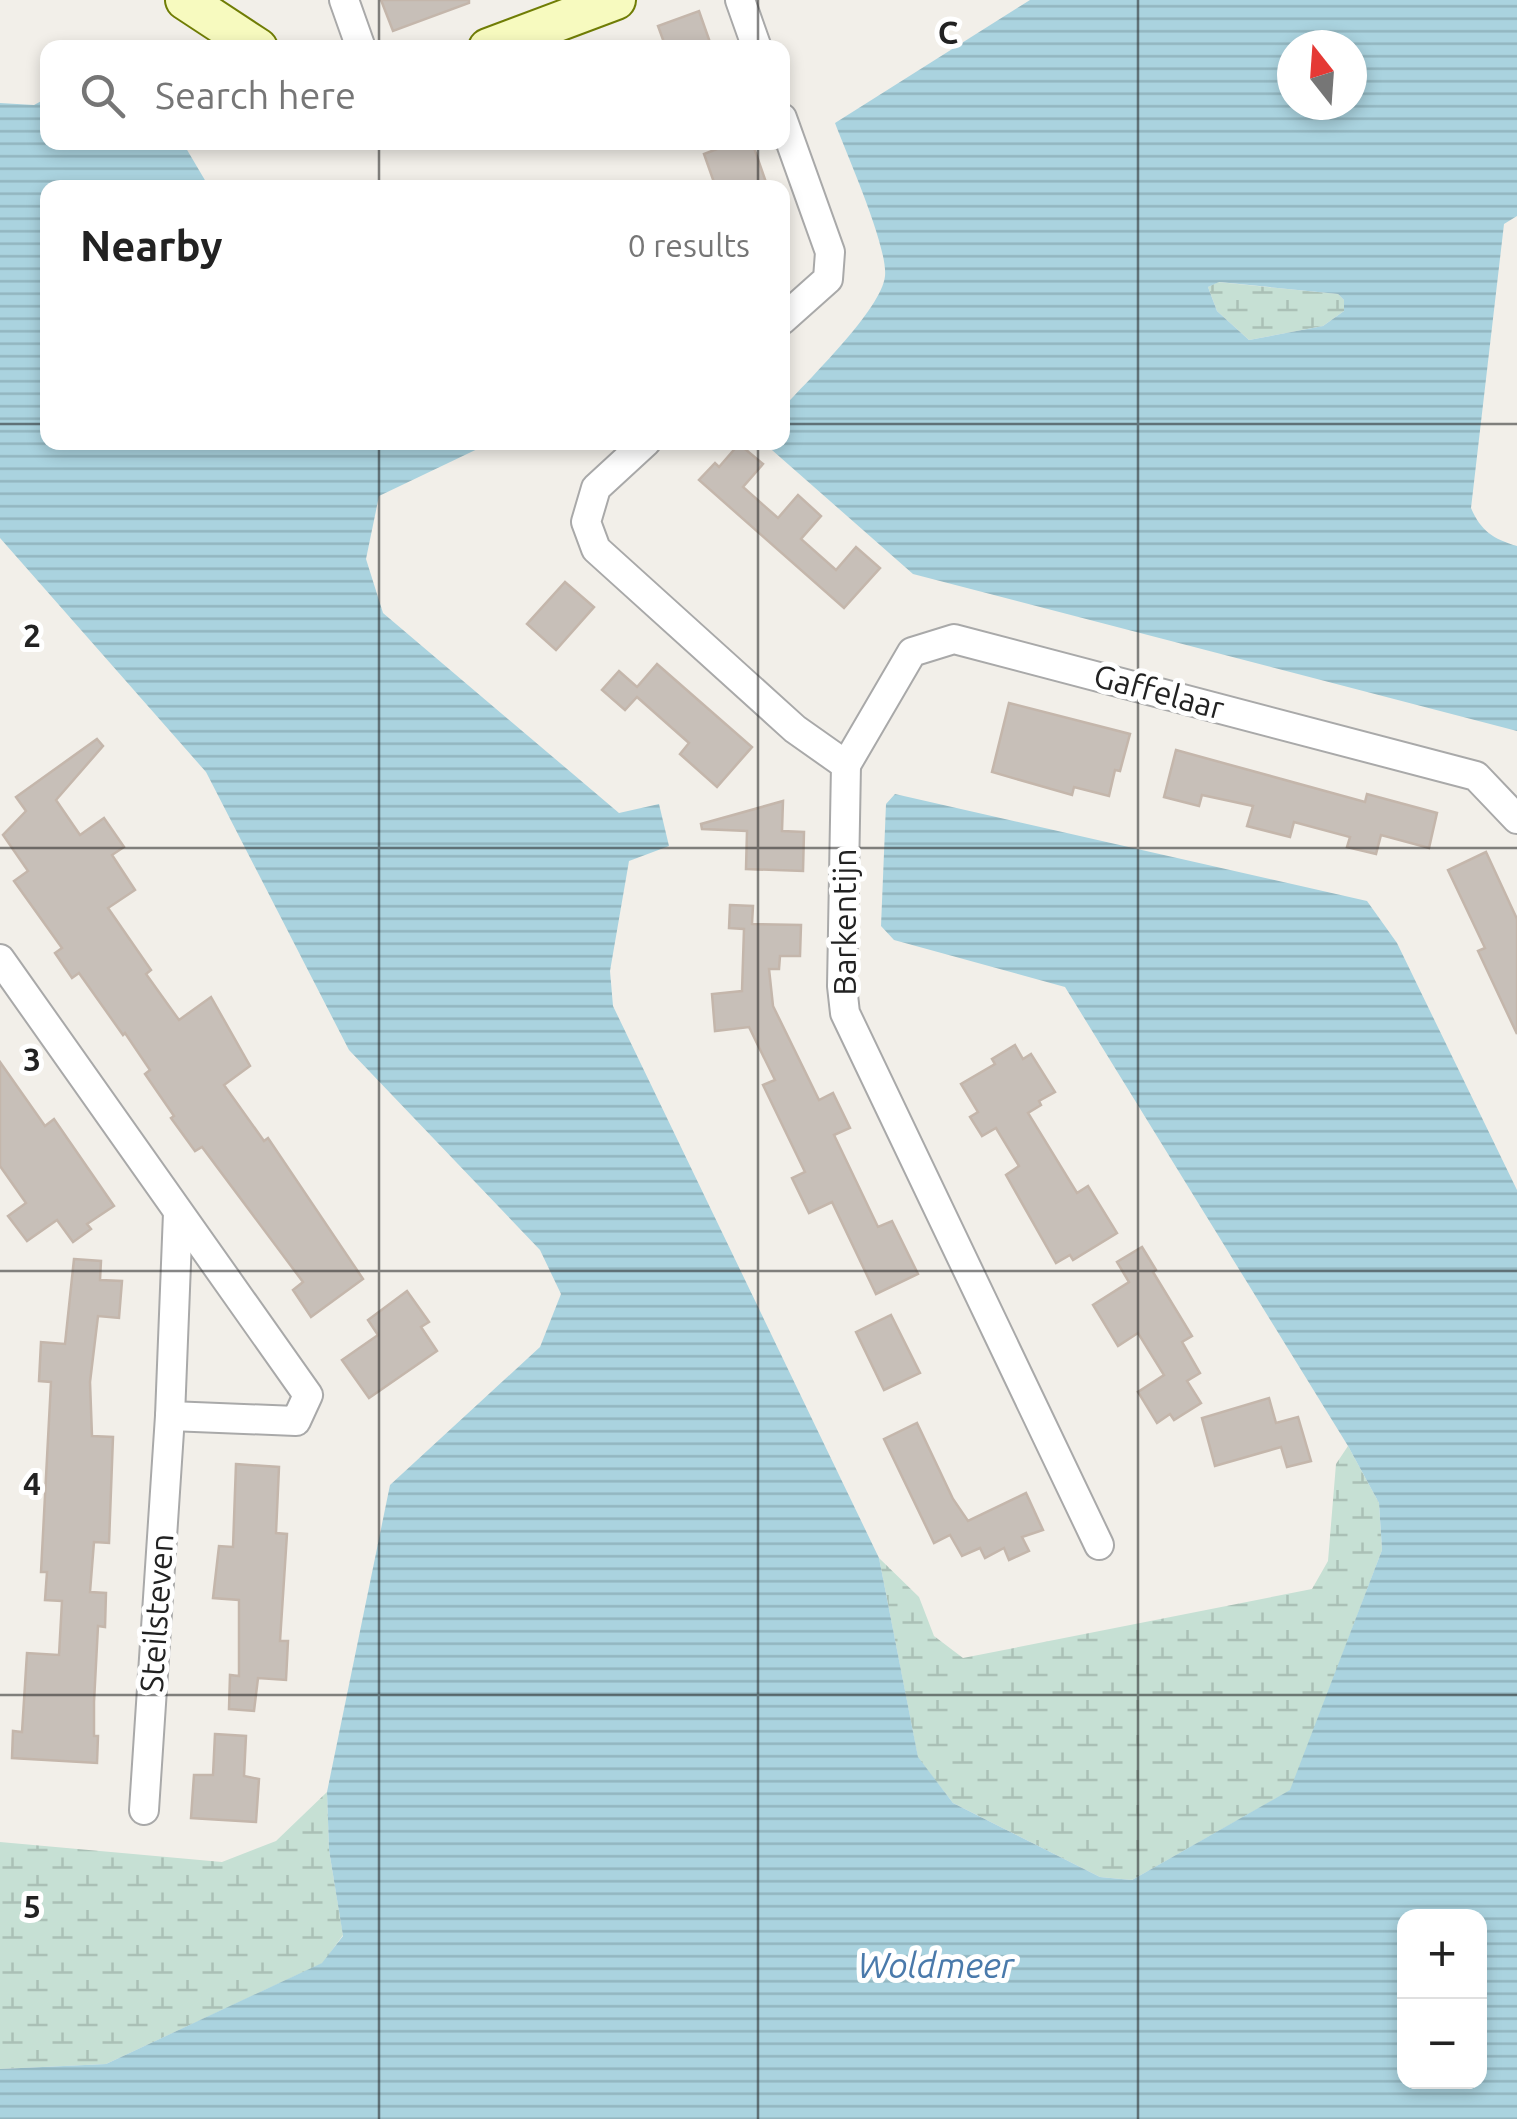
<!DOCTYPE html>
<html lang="en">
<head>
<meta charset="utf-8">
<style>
  :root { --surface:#fff; --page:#f2f2f2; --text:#222; --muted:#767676; --line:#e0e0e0 }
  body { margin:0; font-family:Ubuntu,sans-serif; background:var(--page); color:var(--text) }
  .controls { position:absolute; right:30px; bottom:30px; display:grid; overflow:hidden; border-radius:20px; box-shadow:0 5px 15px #0003 }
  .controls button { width:90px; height:90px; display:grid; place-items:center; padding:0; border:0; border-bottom:2px solid var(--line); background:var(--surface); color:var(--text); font:50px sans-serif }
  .compass { position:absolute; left:1277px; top:30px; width:90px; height:90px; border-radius:50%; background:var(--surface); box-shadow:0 5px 15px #0003; rotate:343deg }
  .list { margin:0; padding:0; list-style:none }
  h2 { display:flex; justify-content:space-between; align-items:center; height:130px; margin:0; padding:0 40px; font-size:42px }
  h2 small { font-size:32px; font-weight:400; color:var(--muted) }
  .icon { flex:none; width:55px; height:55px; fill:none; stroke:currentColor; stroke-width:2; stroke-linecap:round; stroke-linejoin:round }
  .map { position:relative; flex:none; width:1517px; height:2119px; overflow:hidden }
  .search { position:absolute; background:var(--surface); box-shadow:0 5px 15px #0003; left:40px; top:40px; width:750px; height:110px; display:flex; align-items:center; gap:25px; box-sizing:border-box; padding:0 35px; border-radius:20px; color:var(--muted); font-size:38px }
  .panel { position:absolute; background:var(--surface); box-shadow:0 5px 15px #0003; left:40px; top:180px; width:750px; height:270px; border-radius:20px }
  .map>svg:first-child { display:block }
  .wetland { fill:url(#wetland-marsh) }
  .water { fill:url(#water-rules); fill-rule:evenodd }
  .building { fill:#c7bfb8; stroke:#c4b6ab; stroke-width:2.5 }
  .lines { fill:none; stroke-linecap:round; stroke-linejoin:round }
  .street-casing { stroke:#a9a9a9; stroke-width:32 }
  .secondary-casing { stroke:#707d05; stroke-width:42 }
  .street { stroke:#fff; stroke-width:28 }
  .secondary { stroke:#f7fabf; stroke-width:38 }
  .grid { fill:none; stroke:#222; stroke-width:2.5; stroke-opacity:0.55 }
  .labels { text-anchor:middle; stroke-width:10; stroke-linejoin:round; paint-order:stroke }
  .street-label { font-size:32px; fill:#222; stroke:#fff }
  .water-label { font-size:35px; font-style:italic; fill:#4a7aab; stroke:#fff }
  .grid-label { font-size:32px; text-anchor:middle; font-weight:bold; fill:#222; stroke:#fff; stroke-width:10; stroke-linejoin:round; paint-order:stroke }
</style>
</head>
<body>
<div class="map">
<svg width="1517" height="2119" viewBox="0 0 1517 2119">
  <defs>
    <pattern id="wetland-marsh" width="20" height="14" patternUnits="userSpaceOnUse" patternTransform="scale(2.5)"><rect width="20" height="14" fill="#c6e0d4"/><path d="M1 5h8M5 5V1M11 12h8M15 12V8" fill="none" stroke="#aac0b6"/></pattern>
    <pattern id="water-rules" width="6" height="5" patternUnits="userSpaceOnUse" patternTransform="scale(2.5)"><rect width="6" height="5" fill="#aad3df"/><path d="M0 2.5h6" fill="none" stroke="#92b5bf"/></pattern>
  </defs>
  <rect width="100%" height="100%" fill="#f2efe9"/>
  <g class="wetland">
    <path d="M 1218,282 L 1338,294 L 1344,300 L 1344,311 L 1323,326 L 1249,340 L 1217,311 L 1208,287 Z"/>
    <path d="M 1348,1446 L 1379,1503 L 1382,1550 L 1291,1790 L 1132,1880 L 1100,1877 L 953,1803 L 918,1758 L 879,1558 L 919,1597 L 934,1636 L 963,1658 L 1312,1589 L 1328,1561 L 1336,1464 Z"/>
    <path d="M 327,1792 L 329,1850 L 343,1935 L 323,1963 L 106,2064 L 0,2069 L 0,1842 L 222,1862 L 276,1841 Z"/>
  </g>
  <g class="water">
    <path d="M 1030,0 L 1517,0 L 1517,216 L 1504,224 L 1471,508 C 1481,531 1493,539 1517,546 L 1517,731 L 913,574 L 764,443 L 782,442 L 783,408 C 807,381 882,309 885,276 C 888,247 847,155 835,123 ZM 1352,45 L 1352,105 L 1292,105 L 1292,45 ZM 1219,282 L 1338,294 L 1344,300 L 1344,311 L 1323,326 L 1249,340 L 1217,311 L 1208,287 Z"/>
    <path d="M 47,98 L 48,142 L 183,143 L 209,187 L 48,188 L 48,442 L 490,443 L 379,496 L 366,559 L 383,613 L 619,813 L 659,804 L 669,846 L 629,861 L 610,971 L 613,1006 L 879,1558 L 918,1757 L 953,1803 L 1100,1877 L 1132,1880 L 1290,1790 L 1382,1550 L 1379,1503 L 1348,1446 L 1065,987 L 894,940 L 881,926 L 886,804 L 895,794 L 1367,901 L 1397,943 L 1517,1190 L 1517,2119 L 0,2119 L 0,2069 L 106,2064 L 322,1963 L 343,1936 L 329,1850 L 327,1792 L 390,1485 L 540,1347 L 561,1294 L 540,1250 L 349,1050 L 206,772 L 0,538 L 0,103 L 34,105 ZM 1480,1916 L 1480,2082 L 1404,2082 L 1404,1916 Z"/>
  </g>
  <g class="building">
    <path d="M 381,0 L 469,0 L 469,3 L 393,31 Z"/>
    <path d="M 699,11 L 712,48 L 666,48 L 658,26 Z"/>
    <path d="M 735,142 L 752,142 L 768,188 L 716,188 L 704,154 Z"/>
    <path d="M 739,444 L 763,464 L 743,487 L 778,518 L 798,495 L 821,516 L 801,539 L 836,570 L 856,547 L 880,568 L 844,608 L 699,480 L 715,463 L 719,467 Z"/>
    <path d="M 565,582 L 594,607 L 556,650 L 527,624 Z"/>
    <path d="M 657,664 L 752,747 L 717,787 L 680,754 L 689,743 L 637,697 L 625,710 L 602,690 L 619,671 L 637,687 Z"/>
    <path d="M 1009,703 L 1130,734 L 1120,771 L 1115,770 L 1109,796 L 1074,787 L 1072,795 L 992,772 Z"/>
    <path d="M 97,739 L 103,746 L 56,800 L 80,835 L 104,818 L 124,847 L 112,855 L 135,890 L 108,908 L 151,970 L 146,974 L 179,1020 L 211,997 L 250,1066 L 224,1085 L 264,1141 L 268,1138 L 363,1279 L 311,1317 L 293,1290 L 303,1282 L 202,1147 L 195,1151 L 171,1118 L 174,1116 L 145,1074 L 150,1070 L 125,1033 L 123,1035 L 79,973 L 72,978 L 55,953 L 62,948 L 14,881 L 28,871 L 3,835 L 26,811 L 16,797 Z"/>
    <path d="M 1176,750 L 1365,802 L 1367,794 L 1437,813 L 1429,848 L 1381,835 L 1376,854 L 1347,847 L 1350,837 L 1294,822 L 1290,837 L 1247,826 L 1253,806 L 1202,795 L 1199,806 L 1164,797 Z"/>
    <path d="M 783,801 L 782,831 L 804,832 L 803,871 L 746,869 L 747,831 L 702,829 L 701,824 Z"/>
    <path d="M 1486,852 L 1517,919 L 1517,1034 L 1478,951 L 1485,948 L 1448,870 Z"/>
    <path d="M 730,905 L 753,906 L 752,924 L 801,925 L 800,956 L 780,956 L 779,969 L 769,969 L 773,1006 L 819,1100 L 833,1093 L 850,1128 L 834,1135 L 878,1227 L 892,1221 L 918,1274 L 876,1294 L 832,1202 L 809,1213 L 792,1178 L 805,1172 L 763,1085 L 775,1080 L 749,1027 L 715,1031 L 712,994 L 742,991 L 744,929 L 729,928 Z"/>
    <path d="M 1015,1045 L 1023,1059 L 1031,1054 L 1055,1092 L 1039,1101 L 1041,1105 L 1028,1113 L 1077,1193 L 1088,1186 L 1117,1233 L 1073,1260 L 1070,1255 L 1056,1263 L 1006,1175 L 1019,1166 L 996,1128 L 982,1136 L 970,1117 L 978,1112 L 961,1084 L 995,1064 L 992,1059 Z"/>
    <path d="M 0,1062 L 45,1126 L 54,1119 L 114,1206 L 87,1224 L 91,1229 L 73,1242 L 57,1220 L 27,1241 L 8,1216 L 26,1203 L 0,1166 Z"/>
    <path d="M 1142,1247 L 1156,1270 L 1153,1272 L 1192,1336 L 1182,1342 L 1200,1373 L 1187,1381 L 1201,1403 L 1174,1420 L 1170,1414 L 1157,1423 L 1138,1392 L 1164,1375 L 1138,1333 L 1118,1346 L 1093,1305 L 1129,1282 L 1117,1262 Z"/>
    <path d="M 74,1259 L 101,1261 L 100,1280 L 122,1281 L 119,1318 L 98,1316 L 90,1382 L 92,1436 L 113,1437 L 109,1543 L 94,1542 L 90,1592 L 106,1593 L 105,1627 L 98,1626 L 94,1702 L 94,1736 L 98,1736 L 97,1763 L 12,1758 L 13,1731 L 22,1732 L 27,1653 L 59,1655 L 62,1601 L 45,1600 L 47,1572 L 41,1572 L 51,1382 L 39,1381 L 41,1342 L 65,1344 Z"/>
    <path d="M 407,1291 L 429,1322 L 421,1327 L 437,1351 L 369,1398 L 342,1360 L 378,1335 L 368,1320 Z"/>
    <path d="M 891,1315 L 920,1373 L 884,1390 L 856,1332 Z"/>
    <path d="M 1269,1398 L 1276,1423 L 1298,1417 L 1311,1461 L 1287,1467 L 1281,1447 L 1215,1466 L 1202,1418 Z"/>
    <path d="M 917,1423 L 953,1499 L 968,1521 L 1026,1493 L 1043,1530 L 1022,1537 L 1029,1551 L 1009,1560 L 1004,1548 L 985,1558 L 980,1548 L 962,1556 L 950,1535 L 934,1543 L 884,1439 Z"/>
    <path d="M 236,1464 L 279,1467 L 276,1533 L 287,1534 L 280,1641 L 288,1641 L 286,1680 L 258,1678 L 254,1711 L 229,1709 L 230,1675 L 239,1676 L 239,1600 L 213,1598 L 219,1546 L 233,1547 Z"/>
    <path d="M 215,1734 L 246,1736 L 244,1776 L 259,1779 L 256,1822 L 191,1818 L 194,1775 L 213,1775 Z"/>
  </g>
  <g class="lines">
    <defs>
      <g id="street">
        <path d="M 344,0 L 361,48"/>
        <path d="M 740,0 L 757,48"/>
        <path d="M 782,118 L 830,252 L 828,279 L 782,320"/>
        <path d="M 646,442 L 596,488 L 586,522 L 596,549 L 795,729 L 846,765 L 842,986 L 845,1013 L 1099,1545"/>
        <path d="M 846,765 L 912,652 L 954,639 L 1476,776 L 1517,819"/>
        <path d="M 0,959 L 308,1395 L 296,1421 L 170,1416"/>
        <path d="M 144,1810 L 170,1416 L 178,1213"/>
      </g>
      <g id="secondary">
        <path d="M 185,0 L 258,48"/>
        <path d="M 488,48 L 616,0"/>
      </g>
    </defs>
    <use href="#street" class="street-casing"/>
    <use href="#secondary" class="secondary-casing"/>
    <use href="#street" class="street"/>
    <use href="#secondary" class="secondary"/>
  </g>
  <path class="grid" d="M 379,0 L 379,48M 758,0 L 758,48M 1138,0 L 1138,2119M 379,142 L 379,188M 758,142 L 758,188M 0,424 L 48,424M 782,424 L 1517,424M 379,442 L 379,2119M 758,442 L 758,2119M 0,848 L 1517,848M 0,1271 L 1517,1271M 0,1695 L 1517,1695"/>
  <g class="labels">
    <g class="street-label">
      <text transform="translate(1159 692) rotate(15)" y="11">Gaffelaar</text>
      <text transform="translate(845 922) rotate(-90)" y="11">Barkentijn</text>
      <text transform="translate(157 1613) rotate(-86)" y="11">Steilsteven</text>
    </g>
    <g class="water-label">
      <text x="936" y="1978">Woldmeer</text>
    </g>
  </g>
  <g class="grid-label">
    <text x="948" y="44">C</text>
    <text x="32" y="647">2</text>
    <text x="32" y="1071">3</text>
    <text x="32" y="1495">4</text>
    <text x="32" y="1918">5</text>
  </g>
</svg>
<div class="controls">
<button>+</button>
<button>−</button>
</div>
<svg class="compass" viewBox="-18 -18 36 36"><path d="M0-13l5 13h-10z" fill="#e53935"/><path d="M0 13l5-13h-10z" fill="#767676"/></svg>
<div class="search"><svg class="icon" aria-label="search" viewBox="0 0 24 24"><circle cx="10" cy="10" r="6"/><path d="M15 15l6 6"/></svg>Search here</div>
<section class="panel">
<h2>Nearby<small>0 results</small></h2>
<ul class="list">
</ul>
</section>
</div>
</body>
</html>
